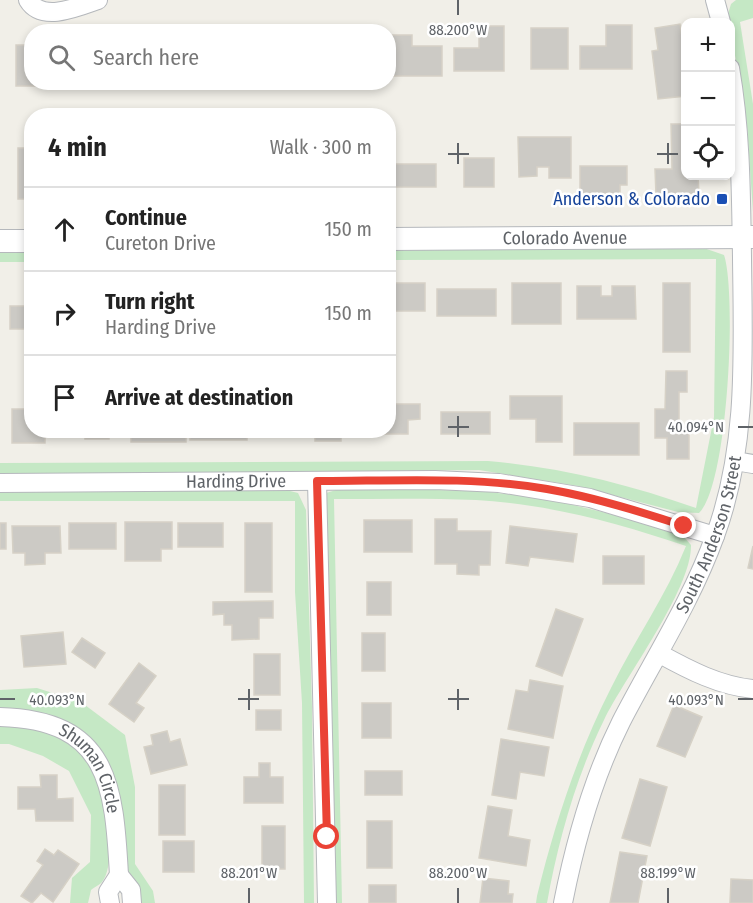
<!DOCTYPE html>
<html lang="en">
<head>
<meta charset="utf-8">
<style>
  :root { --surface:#fff; --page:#f2f2f2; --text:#222; --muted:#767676; --line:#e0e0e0 }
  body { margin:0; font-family:"Fira Sans Condensed",sans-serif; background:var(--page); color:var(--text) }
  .controls { position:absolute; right:18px; top:18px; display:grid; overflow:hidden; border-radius:12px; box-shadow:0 3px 9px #0003 }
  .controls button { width:54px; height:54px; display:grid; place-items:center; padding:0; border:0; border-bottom:2px solid var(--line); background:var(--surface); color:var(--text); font:30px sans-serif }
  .stop { position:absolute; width:18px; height:18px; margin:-14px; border:4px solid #ea4335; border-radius:50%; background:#fff }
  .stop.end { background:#ea4335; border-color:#fff; box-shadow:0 2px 6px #0008 }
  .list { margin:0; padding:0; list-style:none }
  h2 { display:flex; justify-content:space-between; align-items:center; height:78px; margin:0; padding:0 24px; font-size:26px }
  h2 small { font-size:20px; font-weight:400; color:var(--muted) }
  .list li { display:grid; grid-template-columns:39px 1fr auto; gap:18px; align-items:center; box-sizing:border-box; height:84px; padding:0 24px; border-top:2px solid var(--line) }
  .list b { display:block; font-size:22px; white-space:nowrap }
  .list p { margin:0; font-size:20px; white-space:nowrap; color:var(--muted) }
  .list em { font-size:20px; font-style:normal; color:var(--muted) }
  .icon { flex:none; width:33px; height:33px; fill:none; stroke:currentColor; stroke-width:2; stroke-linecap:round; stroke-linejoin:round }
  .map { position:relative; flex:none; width:753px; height:903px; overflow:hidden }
  .search { position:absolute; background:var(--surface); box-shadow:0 3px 9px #0003; left:24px; top:24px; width:372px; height:66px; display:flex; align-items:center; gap:15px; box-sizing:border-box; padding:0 21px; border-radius:24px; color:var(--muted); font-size:22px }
  .panel { position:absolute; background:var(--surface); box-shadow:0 3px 9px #0003; left:24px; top:108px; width:372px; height:330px; border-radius:24px }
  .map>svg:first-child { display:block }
  .green { fill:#c5e8c5 }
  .building { fill:#cccac5; stroke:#d6d1c6; stroke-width:1.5 }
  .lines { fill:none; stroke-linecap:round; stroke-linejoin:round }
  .minor-casing { stroke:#b5b8bc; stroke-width:20 }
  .tertiary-casing { stroke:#b5b8bc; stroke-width:24 }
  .minor { stroke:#fff; stroke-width:18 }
  .tertiary { stroke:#fff; stroke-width:22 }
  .route { stroke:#ea4335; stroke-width:8 }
  .ticks { fill:none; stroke:#5f6368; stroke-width:2 }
  .transit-dot { fill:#1a4fb4; stroke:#fff; stroke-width:2 }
  .labels { text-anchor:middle; stroke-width:5; stroke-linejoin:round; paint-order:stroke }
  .transit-label { font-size:18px; fill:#164399; stroke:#fff; text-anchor:end }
  .street-label { font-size:18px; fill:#5f6368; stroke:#fff }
  .ticks-label { font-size:15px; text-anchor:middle; fill:#5f6368; stroke:#fff; stroke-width:5; stroke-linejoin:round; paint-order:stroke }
</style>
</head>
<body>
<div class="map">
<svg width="753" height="903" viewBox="0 0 753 903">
  <rect width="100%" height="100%" fill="#f1efe8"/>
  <g class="green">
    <path d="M 736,0 L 753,0 L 753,18 L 740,22 L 753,104 L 753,212 L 747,126 L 728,14 L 731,4 Z"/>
    <path d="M 698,246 L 724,255 C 737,294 728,486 699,513 L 678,512 L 578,486 L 479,470 L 0,475 L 0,463 L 488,461 C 560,467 628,484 696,508 L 714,417 L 716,259 L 389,260 L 389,248 Z"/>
    <path d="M 31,250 L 31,262 L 0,262 L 0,251 Z"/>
    <path d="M 343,488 L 481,491 L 548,499 L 661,526 L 684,537 L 691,545 C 692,589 625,677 604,720 C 576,777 558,841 547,903 L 536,903 L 537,896 C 555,823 577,755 611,688 C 635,639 666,596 686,546 C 618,523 548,504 476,500 C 429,498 381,499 334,499 L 342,903 L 332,903 L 326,493 Z"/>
    <path d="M 286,490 L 298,493 L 306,510 L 312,707 L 314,903 L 304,903 L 302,703 L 295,592 L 295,501 L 0,501 L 0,491 Z"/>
    <path d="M 37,688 L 81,702 L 125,735 L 135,787 L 135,864 L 153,891 L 155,903 L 136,903 L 123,871 L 117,791 L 48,718 L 16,709 L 0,709 L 0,690 Z"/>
    <path d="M 0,720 C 17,724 48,728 62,737 C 81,748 99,775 104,796 C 109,814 115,866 102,882 C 100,885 94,887 91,890 L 88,903 L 70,903 L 72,878 L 90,862 L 91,815 L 69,771 L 43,756 L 9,744 L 0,744 Z"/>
  </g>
  <g class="building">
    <path d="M 680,24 L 686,63 L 686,96 L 658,99 L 652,51 L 658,50 L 655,28 Z"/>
    <path d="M 606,25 L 632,25 L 632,69 L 580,69 L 580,46 L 606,46 Z"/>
    <path d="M 479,26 L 504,26 L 504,71 L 454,71 L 454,48 L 479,48 Z"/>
    <rect x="531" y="28" width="37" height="41"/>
    <rect x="203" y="29" width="21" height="3"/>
    <path d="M 389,35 L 412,35 L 412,46 L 442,46 L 442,76 L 390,76 Z"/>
    <path d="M 16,45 L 32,45 L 32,82 L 42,82 L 42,86 L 16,86 Z"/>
    <rect x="276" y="82" width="30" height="3"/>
    <path d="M 671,124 L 686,124 L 686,176 L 698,176 L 699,194 L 656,195 L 655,169 L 672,169 Z"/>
    <path d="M 518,137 L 571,137 L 571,178 L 549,178 L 549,167 L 537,167 L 537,176 L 519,177 Z"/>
    <rect x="18" y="148" width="14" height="51"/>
    <rect x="464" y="158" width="30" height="29"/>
    <rect x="389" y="164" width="47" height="23"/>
    <path d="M 580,166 L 627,166 L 627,185 L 620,185 L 620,194 L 580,194 Z"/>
    <rect x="388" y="283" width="37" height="28"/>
    <rect x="512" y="283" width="49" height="41"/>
    <rect x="663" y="283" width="27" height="69"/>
    <path d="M 577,286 L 601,286 L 601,296 L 612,296 L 612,286 L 635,286 L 636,319 L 577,319 Z"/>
    <rect x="437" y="289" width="59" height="27"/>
    <rect x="10" y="306" width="22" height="23"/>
    <path d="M 666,371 L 687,371 L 687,392 L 679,392 L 679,428 L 689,428 L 689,459 L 667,459 L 667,438 L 655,438 L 655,409 L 665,409 Z"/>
    <path d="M 510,396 L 562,396 L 562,442 L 536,442 L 536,419 L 510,419 Z"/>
    <path d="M 388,404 L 420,404 L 420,419 L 408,420 L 408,434 L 374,434 L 374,430 L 388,430 Z"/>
    <path d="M 12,409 L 32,409 L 32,430 L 45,430 L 45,443 L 12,443 Z"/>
    <rect x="441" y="412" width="49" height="22"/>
    <rect x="574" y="423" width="65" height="32"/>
    <rect x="85" y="430" width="24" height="9"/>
    <rect x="131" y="430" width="55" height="12"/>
    <rect x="190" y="430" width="57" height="10"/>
    <rect x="315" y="430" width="26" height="11"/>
    <path d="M 435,519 L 457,519 L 457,531 L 491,531 L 490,565 L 479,565 L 479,575 L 457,574 L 457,564 L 435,564 Z"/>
    <rect x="364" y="520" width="48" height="32"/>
    <path d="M 125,522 L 172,522 L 172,549 L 161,549 L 161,561 L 125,561 Z"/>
    <rect x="0" y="523" width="6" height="26"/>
    <rect x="69" y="523" width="47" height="26"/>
    <rect x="178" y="523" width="45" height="24"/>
    <rect x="245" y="523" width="27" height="69"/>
    <path d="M 12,526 L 60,526 L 61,553 L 45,553 L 45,564 L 25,565 L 25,553 L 13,553 Z"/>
    <path d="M 510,526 L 577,534 L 573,562 L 530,557 L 528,566 L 506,563 Z"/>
    <path d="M 753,546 L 753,569 L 748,568 Z"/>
    <rect x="603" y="556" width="41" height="28"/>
    <rect x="367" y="582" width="24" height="33"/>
    <path d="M 273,601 L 273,618 L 259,618 L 259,639 L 232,640 L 232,625 L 224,625 L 224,614 L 213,615 L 213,602 Z"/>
    <path d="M 556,609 L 583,619 L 562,676 L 536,666 Z"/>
    <path d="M 63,632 L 66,664 L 24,667 L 21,636 Z"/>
    <rect x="362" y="633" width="23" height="38"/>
    <path d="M 82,638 L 105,653 L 95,668 L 72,652 Z"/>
    <rect x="254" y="654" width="26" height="41"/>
    <path d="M 139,663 L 156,676 L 136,703 L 144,708 L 134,722 L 109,704 Z"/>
    <path d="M 530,680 L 563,686 L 553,738 L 508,729 L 516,690 L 528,692 Z"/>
    <rect x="362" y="703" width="29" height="35"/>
    <path d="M 674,705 L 702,717 L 685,757 L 657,746 Z"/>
    <rect x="256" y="710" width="25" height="20"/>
    <path d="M 167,731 L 170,742 L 180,739 L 187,765 L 151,774 L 144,747 L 153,745 L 151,735 Z"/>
    <path d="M 501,739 L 549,747 L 544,776 L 520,772 L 516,799 L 492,795 Z"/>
    <path d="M 259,763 L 270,763 L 270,777 L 283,777 L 283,803 L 244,803 L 244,777 L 259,777 Z"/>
    <rect x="365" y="771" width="37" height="24"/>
    <path d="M 40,775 L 57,775 L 57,799 L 73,798 L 73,821 L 36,821 L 35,809 L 18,809 L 18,787 L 41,787 Z"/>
    <path d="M 640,779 L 667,787 L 650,846 L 622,838 Z"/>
    <rect x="159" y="785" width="26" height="50"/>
    <path d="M 488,806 L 512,810 L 508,836 L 530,840 L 526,866 L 479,858 Z"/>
    <rect x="367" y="821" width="25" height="47"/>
    <rect x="262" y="826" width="23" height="43"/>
    <rect x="163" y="841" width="31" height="31"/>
    <path d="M 45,849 L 54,855 L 58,850 L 79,864 L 53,902 L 41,893 L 32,903 L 21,896 L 43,865 L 37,861 Z"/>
    <path d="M 620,852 L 647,856 L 638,903 L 610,903 Z"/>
    <path d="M 483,878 L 509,881 L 508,894 L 513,894 L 512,903 L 480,903 Z"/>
    <path d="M 731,879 L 753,880 L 753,903 L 730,903 Z"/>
    <rect x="369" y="885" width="27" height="18"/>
  </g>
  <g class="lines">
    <defs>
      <g id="minor">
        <path d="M 28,0 C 42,23 78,7 98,0"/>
        <path d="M 715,0 L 721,22"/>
        <path d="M 735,461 L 753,464"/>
        <path d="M 317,481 L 327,903"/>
        <path id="s1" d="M 0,483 L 435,480 L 499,483 L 590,498 L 715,536"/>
        <path d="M 660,654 C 689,670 720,686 753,689"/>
        <path id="s2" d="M 0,717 C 109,720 114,785 119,875"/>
        <path d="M 110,903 L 108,892 L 119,875 L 131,890 L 132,903"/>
        <path id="s3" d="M 563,903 C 575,842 593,778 621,722 C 653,660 691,602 715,536 C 748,447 743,351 742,258 C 741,194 741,131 730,68"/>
      </g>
      <g id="tertiary">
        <path id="s4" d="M 388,239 L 753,237"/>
        <path d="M 0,241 L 32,241"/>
      </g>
    </defs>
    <use href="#minor" class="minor-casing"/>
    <use href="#tertiary" class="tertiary-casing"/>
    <use href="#minor" class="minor"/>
    <use href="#tertiary" class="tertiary"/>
  </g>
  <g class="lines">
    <path class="route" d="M 327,837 L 317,481 C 393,481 471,476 547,489 C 594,497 639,511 684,526"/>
  </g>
  <path class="ticks" d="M 458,0 L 458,15M 458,143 L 458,164M 668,143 L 668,164M 448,154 L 469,154M 657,154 L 678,154M 458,416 L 458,437M 448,427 L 469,427M 738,427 L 753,427M 249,689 L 249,710M 458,689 L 458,710M 0,699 L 15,699M 238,699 L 259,699M 448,699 L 469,699M 738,699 L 753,699M 249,888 L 249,903M 458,888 L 458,903M 668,888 L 668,903"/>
  <rect class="transit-dot" x="716" y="193" width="12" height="12" rx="3"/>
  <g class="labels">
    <g class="transit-label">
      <text x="710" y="205">Anderson &amp; Colorado</text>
    </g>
    <g class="street-label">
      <text dy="6" stroke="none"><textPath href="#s4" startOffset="177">Colorado Avenue</textPath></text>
      <text dy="6" stroke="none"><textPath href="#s1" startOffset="236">Harding Drive</textPath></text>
      <text dy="6" stroke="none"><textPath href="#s3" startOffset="399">South Anderson Street</textPath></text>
      <text dy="6" stroke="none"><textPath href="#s2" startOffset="114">Shuman Circle</textPath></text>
    </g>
  </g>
  <g class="ticks-label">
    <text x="458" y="35">88.200°W</text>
    <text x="696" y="432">40.094°N</text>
    <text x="57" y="705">40.093°N</text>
    <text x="696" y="705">40.093°N</text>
    <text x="249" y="878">88.201°W</text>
    <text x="458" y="878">88.200°W</text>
    <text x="668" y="878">88.199°W</text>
  </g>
</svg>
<div class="controls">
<button>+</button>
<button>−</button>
<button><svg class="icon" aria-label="locate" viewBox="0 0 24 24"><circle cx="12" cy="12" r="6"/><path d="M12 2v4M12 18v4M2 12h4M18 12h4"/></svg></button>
</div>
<div class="stop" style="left:327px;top:837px"></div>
<div class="stop end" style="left:684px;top:526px"></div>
<div class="search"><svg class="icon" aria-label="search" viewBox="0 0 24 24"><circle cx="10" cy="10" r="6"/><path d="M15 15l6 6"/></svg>Search here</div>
<section class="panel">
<h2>4 min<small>Walk · 300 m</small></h2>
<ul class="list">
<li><svg class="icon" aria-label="ahead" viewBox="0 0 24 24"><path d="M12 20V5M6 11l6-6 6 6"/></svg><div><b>Continue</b><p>Cureton Drive</p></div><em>150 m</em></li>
<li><svg class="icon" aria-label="right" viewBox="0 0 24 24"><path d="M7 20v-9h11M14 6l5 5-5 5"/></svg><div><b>Turn right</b><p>Harding Drive</p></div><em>150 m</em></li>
<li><svg class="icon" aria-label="arrive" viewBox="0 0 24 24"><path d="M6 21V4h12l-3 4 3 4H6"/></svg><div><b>Arrive at destination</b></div></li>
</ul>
</section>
</div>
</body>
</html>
